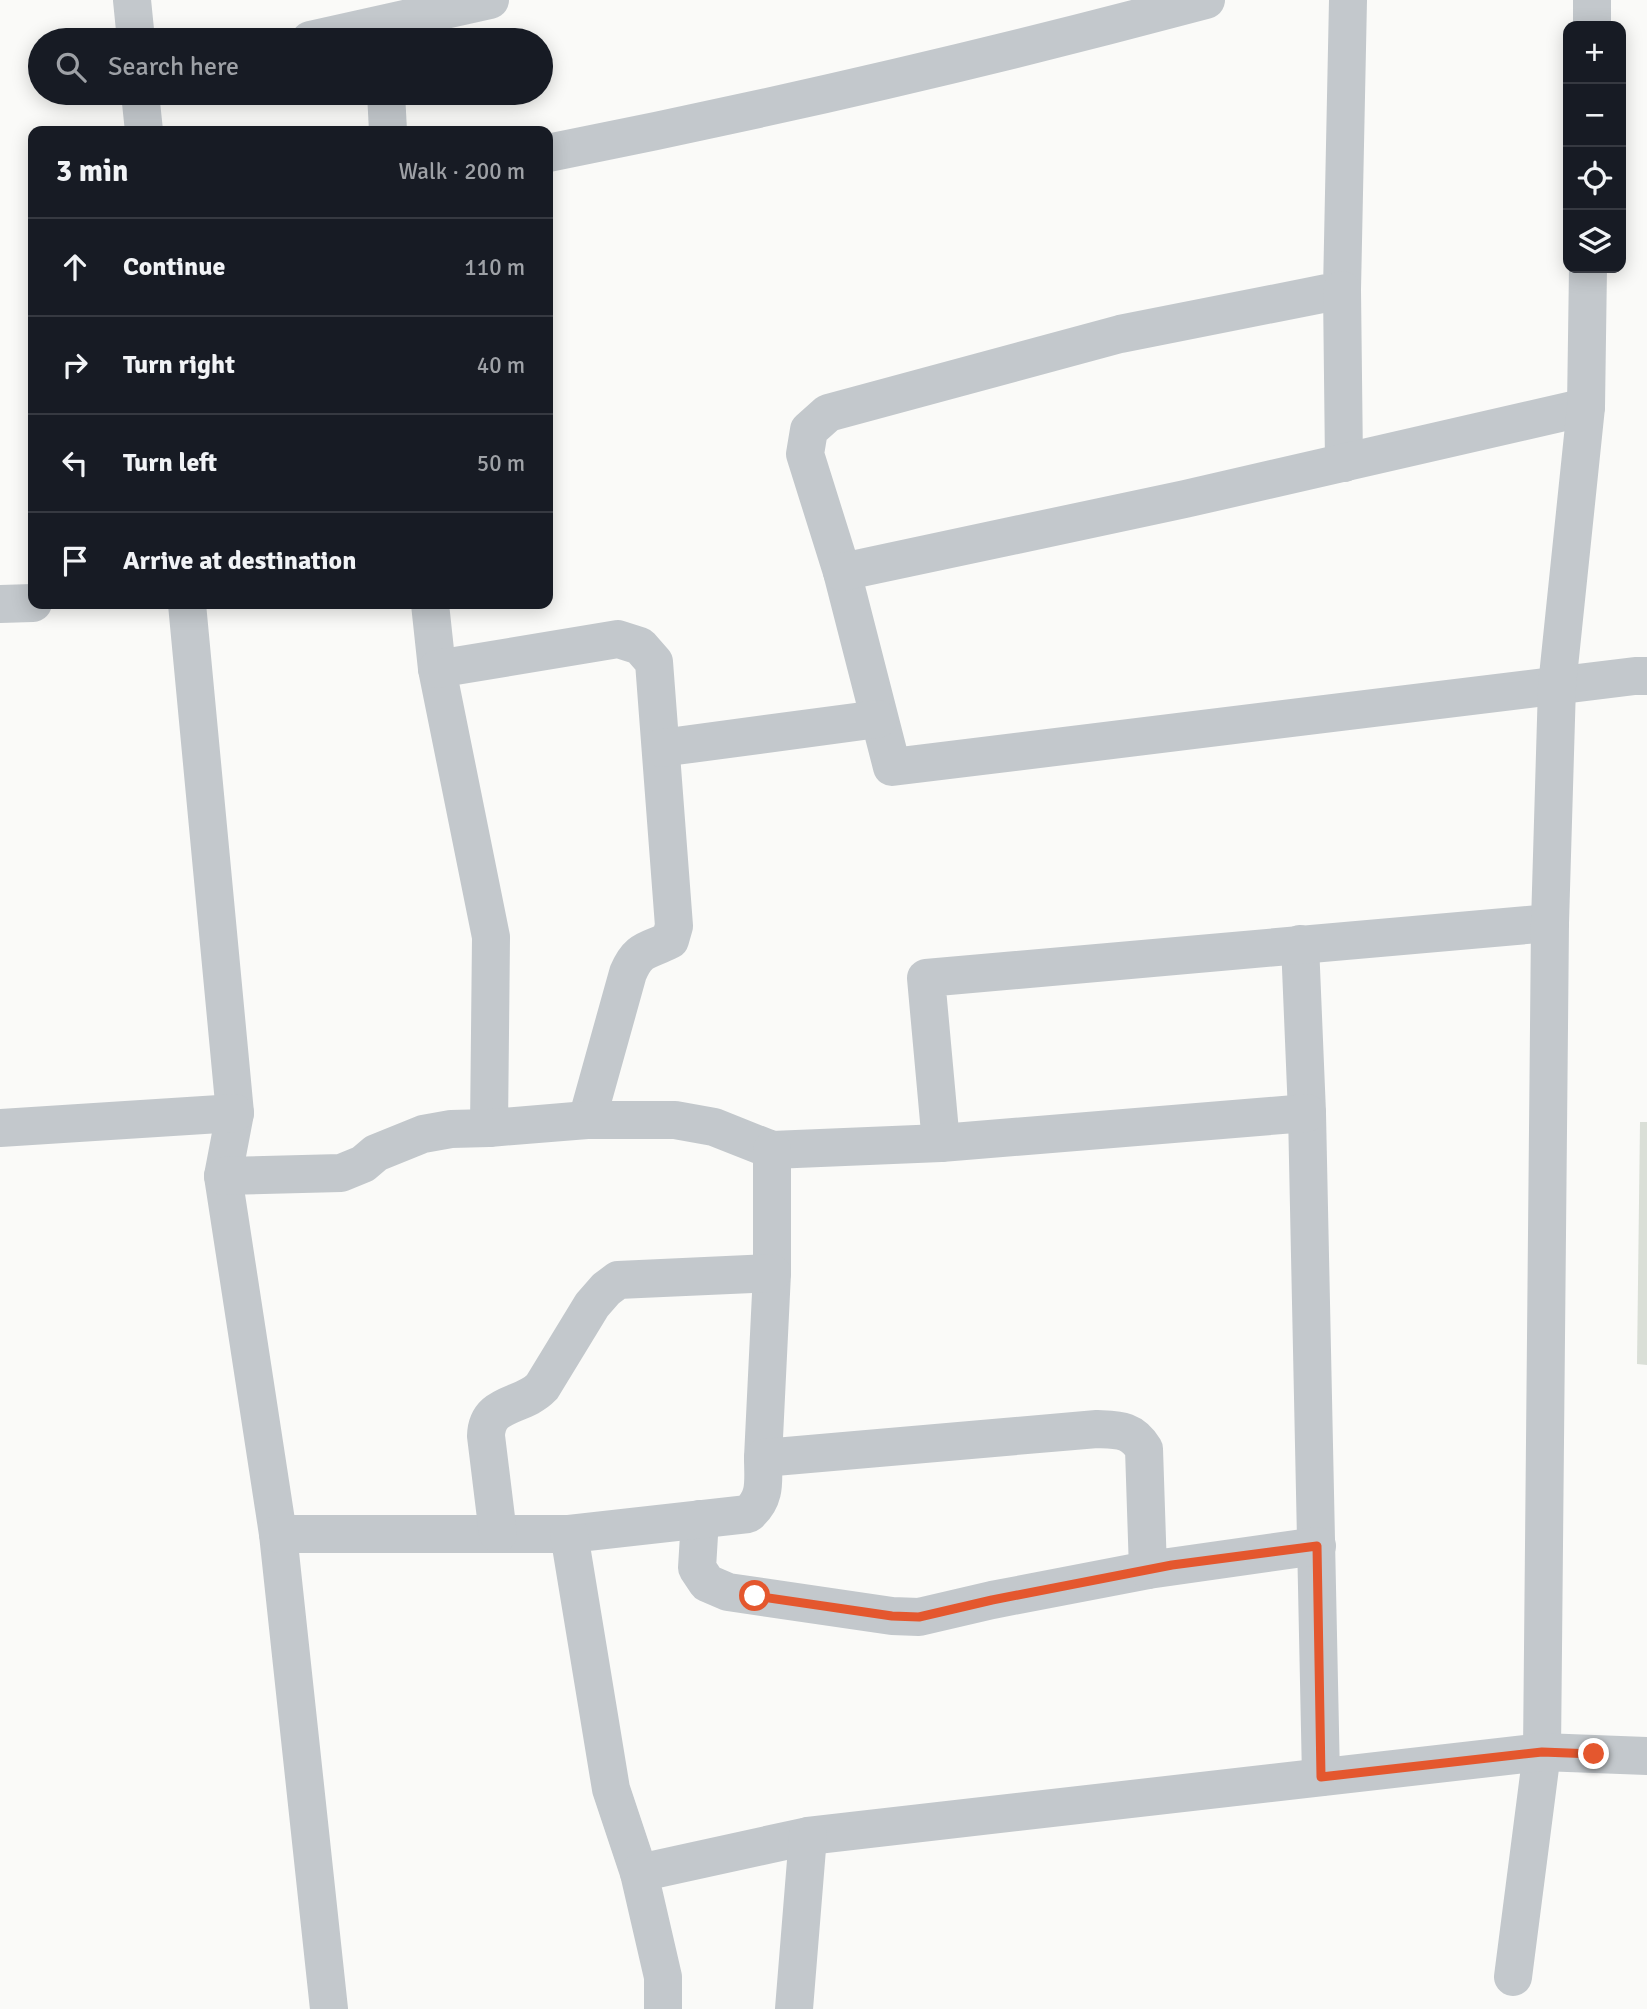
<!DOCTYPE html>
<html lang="en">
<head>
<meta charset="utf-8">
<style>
  :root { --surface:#171b24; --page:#20242c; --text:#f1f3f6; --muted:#9ea1a6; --line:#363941 }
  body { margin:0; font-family:Signika,sans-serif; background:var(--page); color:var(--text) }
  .controls { position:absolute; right:21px; top:21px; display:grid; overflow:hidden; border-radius:14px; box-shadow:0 4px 18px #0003 }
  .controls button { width:63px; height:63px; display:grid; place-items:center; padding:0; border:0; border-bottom:2px solid var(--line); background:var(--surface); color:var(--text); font:35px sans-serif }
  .stop { position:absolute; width:21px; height:21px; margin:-16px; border:5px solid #e4572e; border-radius:50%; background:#fff }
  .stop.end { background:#e4572e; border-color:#fff; box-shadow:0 2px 7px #0008 }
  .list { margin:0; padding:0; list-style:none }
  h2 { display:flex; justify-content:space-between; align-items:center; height:91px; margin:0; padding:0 28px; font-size:30px }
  h2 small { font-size:23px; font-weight:400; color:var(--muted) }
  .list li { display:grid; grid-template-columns:46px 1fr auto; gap:21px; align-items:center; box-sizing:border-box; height:98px; padding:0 28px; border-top:2px solid var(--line) }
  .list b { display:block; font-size:26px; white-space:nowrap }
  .list em { font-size:23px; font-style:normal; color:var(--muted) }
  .icon { flex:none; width:38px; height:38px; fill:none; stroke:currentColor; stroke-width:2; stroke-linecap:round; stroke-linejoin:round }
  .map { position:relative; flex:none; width:1647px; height:2009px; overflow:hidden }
  .search { position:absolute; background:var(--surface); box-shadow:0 4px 18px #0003; left:28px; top:28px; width:525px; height:77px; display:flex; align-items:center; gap:18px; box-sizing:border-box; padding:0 24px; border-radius:38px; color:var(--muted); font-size:26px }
  .panel { position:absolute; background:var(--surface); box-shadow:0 4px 18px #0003; left:28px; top:126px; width:525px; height:483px; border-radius:14px }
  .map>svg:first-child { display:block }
  .green { fill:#dadfd7 }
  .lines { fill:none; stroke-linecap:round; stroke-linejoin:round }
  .minor { stroke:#c3c8cc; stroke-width:38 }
  .route { stroke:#e4572e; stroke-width:9 }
</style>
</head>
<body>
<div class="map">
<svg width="1647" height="2009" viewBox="0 0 1647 2009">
  <rect width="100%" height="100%" fill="#fafaf8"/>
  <path class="green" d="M 1640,1122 L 1647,1122 L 1647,1365 L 1637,1364 Z"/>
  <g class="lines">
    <g class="minor">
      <path d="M 132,0 L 136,40"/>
      <path d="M 1348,0 L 1342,290 L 1120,334 L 828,413 L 809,430 L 805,454 L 842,572 L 892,767 L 1635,676 L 1647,676"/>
      <path d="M 1592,26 L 1592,0"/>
      <path d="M 310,40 L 490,0"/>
      <path d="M 140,93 L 144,131"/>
      <path d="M 386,93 L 388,131"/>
      <path d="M 548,153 C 769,109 989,58 1206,0"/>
      <path d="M 1342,290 L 1344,463"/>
      <path d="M 842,572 L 1185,499 L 1586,407"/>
      <path d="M 0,604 L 33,603"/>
      <path d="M 187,604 L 235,1113 L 223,1176 L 278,1534 L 329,2009"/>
      <path d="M 430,604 L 437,669 L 491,937 L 489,1128"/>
      <path d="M 437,669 L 618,639 L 640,646 L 654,662 L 674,926 L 670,940 C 649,951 639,947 628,973 L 587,1120"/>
      <path d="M 661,748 L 878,719"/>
      <path d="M 1300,944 L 1307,1113 L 1321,1777"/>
      <path d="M 0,1128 L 235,1113"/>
      <path d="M 941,1143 L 926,978 L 1550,923"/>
      <path d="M 223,1176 L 341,1173 L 363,1164 L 376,1153 L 423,1134 L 451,1129 L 489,1128 L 587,1120 L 675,1120 L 714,1127 L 772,1150 L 941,1143 L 1307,1113"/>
      <path d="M 763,1458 L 772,1273 L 772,1150"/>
      <path d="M 700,1519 L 697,1568 L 707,1583 L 728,1592 L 892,1616 L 919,1617 L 992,1600 L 1148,1570"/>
      <path d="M 278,1534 L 569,1534 L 748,1514 C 767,1498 763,1480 763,1458 L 1097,1429 C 1119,1430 1132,1429 1144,1449 L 1148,1570 L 1317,1546"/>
      <path d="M 498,1534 L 486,1436 C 487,1401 522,1408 542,1387 L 592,1305 L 606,1289 L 618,1280 L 772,1273"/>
      <path d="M 569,1534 L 611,1789 L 639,1873"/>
      <path d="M 1513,1977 L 1542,1752 L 1550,923 L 1557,686 L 1586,407 L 1588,268"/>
      <path d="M 663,2009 L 663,1977 L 639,1873 L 808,1836 L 1542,1752 L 1647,1756"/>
      <path d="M 794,2009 L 808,1836"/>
    </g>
  </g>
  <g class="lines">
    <path class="route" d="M 755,1596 L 892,1616 L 919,1617 L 992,1600 L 1172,1565 L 1317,1546 L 1321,1777 L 1542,1752 L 1594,1754"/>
  </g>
</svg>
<div class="controls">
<button>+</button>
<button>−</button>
<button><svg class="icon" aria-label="locate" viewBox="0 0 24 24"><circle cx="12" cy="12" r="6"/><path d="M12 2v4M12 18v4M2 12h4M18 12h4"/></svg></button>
<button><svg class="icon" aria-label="layers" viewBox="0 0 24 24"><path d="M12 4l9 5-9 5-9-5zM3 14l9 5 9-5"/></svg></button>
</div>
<div class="stop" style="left:755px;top:1596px"></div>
<div class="stop end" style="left:1594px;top:1754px"></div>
<div class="search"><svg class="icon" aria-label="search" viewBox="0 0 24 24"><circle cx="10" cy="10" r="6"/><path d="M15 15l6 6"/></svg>Search here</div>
<section class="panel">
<h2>3 min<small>Walk · 200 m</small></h2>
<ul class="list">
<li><svg class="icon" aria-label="ahead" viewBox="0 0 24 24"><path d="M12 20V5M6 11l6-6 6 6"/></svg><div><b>Continue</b></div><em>110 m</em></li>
<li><svg class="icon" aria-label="right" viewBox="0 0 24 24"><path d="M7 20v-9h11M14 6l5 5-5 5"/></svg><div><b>Turn right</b></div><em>40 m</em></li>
<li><svg class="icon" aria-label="left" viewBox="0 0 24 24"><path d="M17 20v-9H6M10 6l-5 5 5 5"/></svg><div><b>Turn left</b></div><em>50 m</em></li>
<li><svg class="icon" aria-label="arrive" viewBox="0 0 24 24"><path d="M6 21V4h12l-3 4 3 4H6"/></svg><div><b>Arrive at destination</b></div></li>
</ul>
</section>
</div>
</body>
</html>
